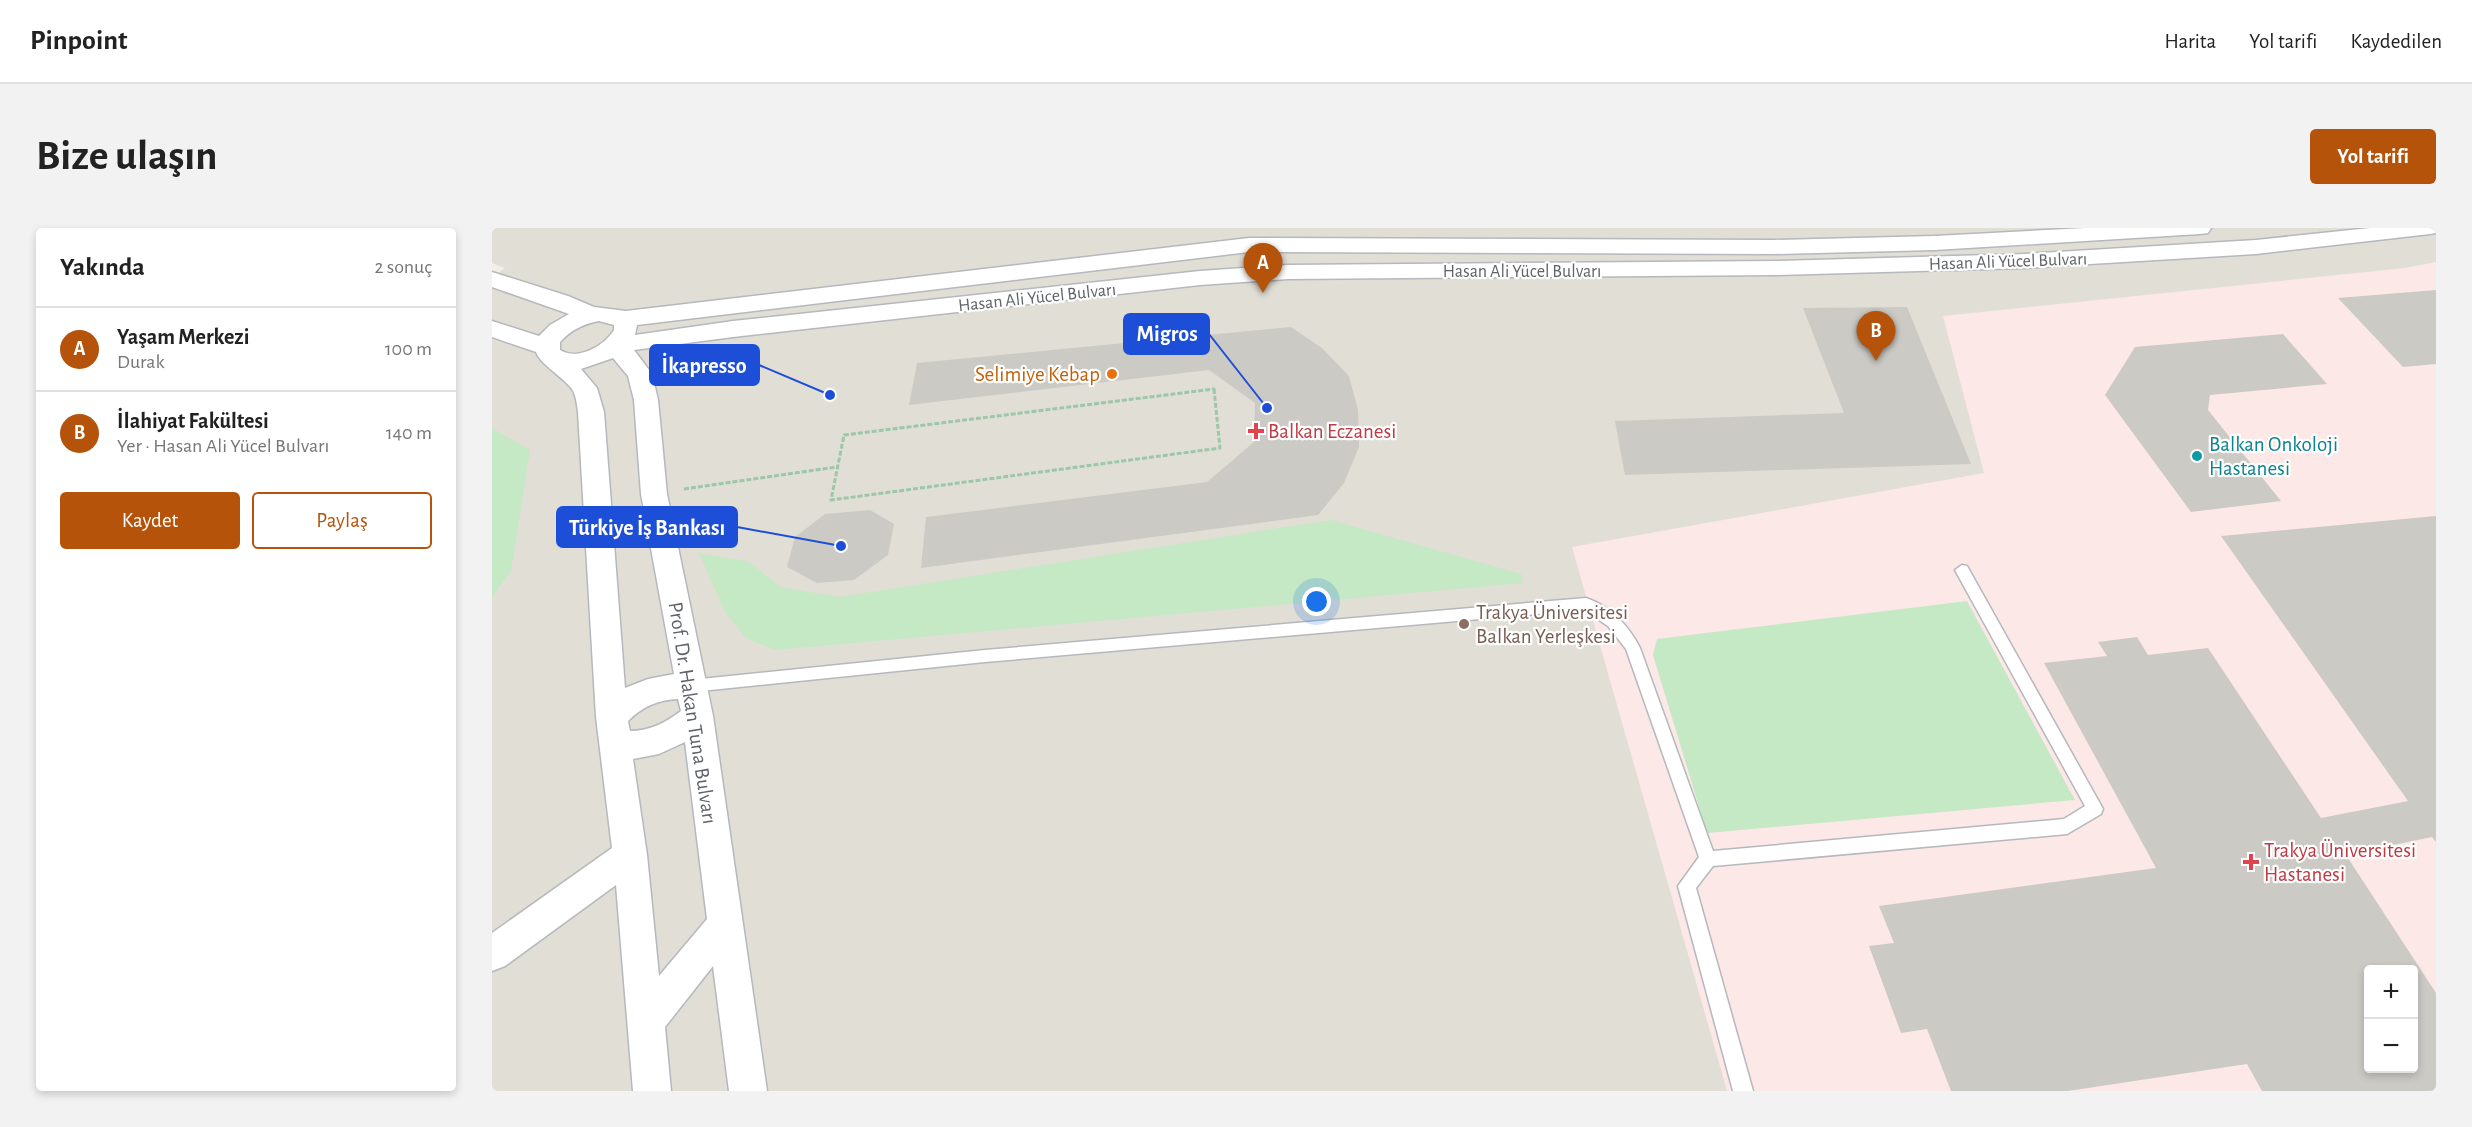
<!DOCTYPE html>
<html lang="tr">
<head>
<meta charset="utf-8">
<style>
  :root { --surface:#fff; --page:#f2f2f2; --text:#222; --muted:#767676; --line:#e0e0e0; --accent:#b45309 }
  body { margin:0; font-family:"Alegreya Sans",sans-serif; background:var(--page); color:var(--text) }
  .controls { position:absolute; right:18px; bottom:18px; display:grid; overflow:hidden; border-radius:6px; box-shadow:0 3px 9px #0003 }
  .controls button { width:54px; height:54px; display:grid; place-items:center; padding:0; border:0; border-bottom:2px solid var(--line); background:var(--surface); color:var(--text); font:30px sans-serif }
  .you { position:absolute; left:825px; top:374px; width:21px; height:21px; margin:-15px; border:4px solid #fff; border-radius:50%; background:#1a73e8; box-shadow:0 0 0 9px #1a73e833 }
  .badge { display:grid; place-items:center; width:39px; height:39px; border-radius:50%; background:var(--accent); color:#fff; font-size:20px; font-weight:700 }
  .pin { position:absolute; translate:-50% -50px; filter:drop-shadow(0 2px 3px #0008) }
  .pin::after { content:''; position:absolute; top:32px; width:21px; height:18px; background:inherit; clip-path:polygon(0 0,100% 0,50% 100%) }
  .list { margin:0; padding:0; list-style:none }
  h2 { display:flex; justify-content:space-between; align-items:center; height:78px; margin:0; padding:0 24px; font-size:26px }
  h2 small { font-size:20px; font-weight:400; color:var(--muted) }
  .list li { display:grid; grid-template-columns:39px 1fr auto; gap:18px; align-items:center; box-sizing:border-box; height:84px; padding:0 24px; border-top:2px solid var(--line) }
  .list b { display:block; font-size:22px; white-space:nowrap }
  .list p { margin:0; font-size:20px; white-space:nowrap; color:var(--muted) }
  .list em { font-size:20px; font-style:normal; color:var(--muted) }
  .actions { display:flex; gap:12px; padding:18px 24px }
  .actions a { flex:1; padding:14px 0; border:2px solid var(--accent); border-radius:6px; text-align:center; font-size:21px; color:var(--accent) }
  .actions .main { background:var(--accent); color:#fff }
  .map { position:relative; flex:none; width:1944px; height:863px; overflow:hidden; border-radius:6px }
  header { display:flex; align-items:center; gap:36px; box-sizing:border-box; height:84px; padding:0 30px; background:var(--surface); border-bottom:2px solid var(--line) }
  header strong { font-size:28px }
  nav { display:flex; gap:33px; margin-inline-start:auto; font-size:21px }
  .intro { display:flex; align-items:center; justify-content:space-between; box-sizing:border-box; height:144px; padding:0 36px }
  h1 { margin:0; font-size:42px }
  .button { padding:15px 27px; border-radius:6px; background:var(--accent); color:#fff; font-size:21px; font-weight:700 }
  main { display:flex; gap:36px; padding:0 36px }
  aside { flex:1; background:var(--surface); border-radius:6px; box-shadow:0 3px 9px #0003 }
  .map>svg:first-child { display:block }
  .education { fill:#e1ded6; fill-rule:evenodd }
  .medical { fill:#fce8e6; fill-rule:evenodd }
  .green { fill:#c5e8c5 }
  .building { fill:#cccac5; fill-rule:evenodd }
  .lines { fill:none; stroke-linecap:round; stroke-linejoin:round }
  .service-casing { stroke:#b5b8bc; stroke-width:3 }
  .minor-casing { stroke:#b5b8bc; stroke-width:3 }
  .path { stroke:#9cc7a9; stroke-width:3; stroke-dasharray:5 2; stroke-linecap:butt }
  .service { fill:#fff; fill-rule:evenodd }
  .minor { fill:#fff; fill-rule:evenodd }
  .food-dot { fill:#e8710a; stroke:#fff; stroke-width:2 }
  .health-dot { fill:#e0444e; stroke:#fff; stroke-width:2 }
  .culture-dot { fill:#0f9aa8; stroke:#fff; stroke-width:2 }
  .education-dot { fill:#8d6e63; stroke:#fff; stroke-width:2 }
  .labels { text-anchor:middle; stroke-width:4.5; stroke-linejoin:round; paint-order:stroke }
  .far-street-label { font-size:18px; fill:#5f6368; stroke:#fff }
  .food-label { font-size:21px; fill:#c56008; stroke:#fff; text-anchor:end }
  .health-label { font-size:21px; fill:#be3a42; stroke:#fff; text-anchor:start }
  .culture-label { font-size:21px; fill:#0d838f; stroke:#fff; text-anchor:start }
  .education-label { font-size:21px; fill:#785e54; stroke:#fff; text-anchor:start }
  .street-label { font-size:21px; fill:#5f6368; stroke:#fff }
  .leader { fill:none; stroke:#1d4ed8; stroke-width:2 }
  .callout-dot { fill:#1d4ed8; stroke:#fff; stroke-width:2 }
  .callout { fill:#1d4ed8; stroke:#1d4ed8; stroke-width:2 }
  .callout-label { font-size:22px; text-anchor:middle; font-weight:bold; fill:#fff }
</style>
</head>
<body>
<header>
<strong>Pinpoint</strong>
<nav><a>Harita</a><a>Yol tarifi</a><a>Kaydedilen</a></nav>
</header>
<div class="intro"><h1>Bize ulaşın</h1><a class="button">Yol tarifi</a></div>
<main>
<aside>
<h2>Yakında<small>2 sonuç</small></h2>
<ul class="list">
<li><span class="badge">A</span><div><b>Yaşam Merkezi</b><p>Durak</p></div><em>100 m</em></li>
<li><span class="badge">B</span><div><b>İlahiyat Fakültesi</b><p>Yer · Hasan Ali Yücel Bulvarı</p></div><em>140 m</em></li>
</ul>
<div class="actions"><a class="main">Kaydet</a><a>Paylaş</a></div>
</aside>
<div class="map">
<svg width="1944" height="863" viewBox="0 0 1944 863">
  <rect width="100%" height="100%" fill="#f1efe8"/>
  <path class="education" d="M 0,0 L 1944,0 L 1944,863 L 0,863 L 0,50 L 13,40 L 0,35 ZM 1876,742 L 1922,742 L 1922,840 L 1876,840 Z"/>
  <path class="medical" d="M 1944,34 L 1944,863 L 1235,863 L 1080,319 L 1492,245 L 1451,88 L 1913,40 ZM 1876,742 L 1922,742 L 1922,840 L 1876,840 Z"/>
  <g class="green">
    <path d="M 0,200 L 38,222 L 19,343 L 0,369 Z"/>
    <path d="M 839,292 L 1029,346 L 1031,355 L 283,422 L 254,410 L 233,384 L 207,325 L 257,334 L 289,359 L 347,369 Z"/>
    <path d="M 1475,373 L 1583,572 L 1215,605 L 1161,427 L 1165,411 Z"/>
  </g>
  <g class="building">
    <path d="M 1944,62 L 1944,136 L 1911,139 L 1846,70 Z"/>
    <path d="M 1415,79 L 1479,236 L 1133,247 L 1123,193 L 1352,185 L 1311,80 Z"/>
    <path d="M 799,99 L 830,120 L 857,148 L 866,182 L 867,219 L 852,255 L 826,287 L 429,340 L 434,289 L 715,254 L 762,214 L 763,175 L 717,142 L 417,177 L 425,135 Z"/>
    <path d="M 1791,106 L 1835,156 L 1718,167 L 1716,182 L 1789,273 L 1699,284 L 1613,167 L 1643,119 Z"/>
    <path d="M 378,282 L 402,296 L 396,327 L 362,352 L 325,355 L 295,339 L 303,309 L 333,286 Z"/>
    <path d="M 1944,288 L 1944,614 L 1940,609 L 1854,627 L 1944,765 L 1944,863 L 1770,863 L 1755,836 L 1576,863 L 1459,863 L 1435,801 L 1409,805 L 1377,718 L 1402,715 L 1387,678 L 1664,640 L 1552,435 L 1615,428 L 1606,414 L 1645,409 L 1656,427 L 1716,420 L 1829,590 L 1916,573 L 1729,308 ZM 1876,742 L 1922,742 L 1922,840 L 1876,840 Z"/>
  </g>
  <g class="lines">
    <defs>
      <path id="service" d="M 1470,337 L 1475,338 L 1611,581 L 1609,586 L 1575,606 L 1221,638 L 1204,660 L 1261,863 L 1241,863 L 1186,658 L 1207,629 L 1134,421 L 1116,398 L 1092,382 L 493,434 L 199,464 L 194,462 L 191,458 L 194,454 L 199,452 L 493,422 L 1094,370 C 1118,378 1137,398 1148,420 L 1221,623 L 1572,591 L 1593,578 L 1463,342 Z"/>
      <path id="minor" d="M 1593,0 L 1719,0 L 1716,5 L 1708,6 L 1443,22 L 1281,26 L 757,24 L 145,97 L 143,107 L 241,93 L 708,43 L 796,37 L 1286,33 L 1532,26 L 1764,12 L 1878,0 L 1944,0 L 1944,5 L 1938,6 L 1764,26 L 1532,40 L 1286,47 L 796,51 L 708,57 L 241,109 L 142,122 L 160,146 L 166,172 L 175,266 L 221,488 L 275,863 L 237,863 L 221,738 L 173,799 L 179,863 L 141,863 L 124,657 L 13,738 L 0,743 L 0,705 L 120,620 L 104,489 L 86,184 C 85,177 84,167 80,161 C 71,149 48,136 44,124 L 0,109 L 0,93 L 47,108 L 58,97 L 77,86 L 0,59 L 0,44 L 76,68 L 102,79 L 134,83 L 757,10 L 1281,12 L 1443,8 ZM 107,93 L 122,97 L 122,102 C 112,118 86,133 68,122 L 68,114 C 79,102 91,96 107,93 ZM 121,130 L 136,148 L 142,172 L 149,266 L 182,446 L 156,451 L 133,460 L 112,184 L 105,160 L 89,141 ZM 186,471 L 189,483 C 173,495 158,503 138,503 L 136,493 C 151,478 166,472 186,471 ZM 193,514 L 215,691 L 167,748 L 155,627 L 141,531 L 167,526 Z"/>
    </defs>
    <use href="#service" class="service-casing"/>
    <use href="#minor" class="minor-casing"/>
    <g class="path">
      <path d="M 722,161 L 728,220 L 339,272 L 352,207 Z"/>
      <path d="M 192,261 L 345,239"/>
    </g>
    <use href="#service" class="service"/>
    <use href="#minor" class="minor"/>
  </g>
  <circle class="food-dot" cx="620" cy="146" r="6"/>
  <g class="health-dot">
    <path d="M761 194h6v6h6v6h-6v6h-6v-6h-6v-6h6z"/>
    <path d="M1756 625h6v6h6v6h-6v6h-6v-6h-6v-6h6z"/>
  </g>
  <circle class="culture-dot" cx="1705" cy="228" r="6"/>
  <circle class="education-dot" cx="972" cy="396" r="6"/>
  <g class="labels">
    <g class="far-street-label">
      <text transform="translate(1516 33) rotate(-2)" y="6">Hasan Ali Yücel Bulvarı</text>
      <text x="1030" y="49">Hasan Ali Yücel Bulvarı</text>
      <text transform="translate(545 69) rotate(-6)" y="6">Hasan Ali Yücel Bulvarı</text>
    </g>
    <g class="food-label">
      <text x="608" y="153">Selimiye Kebap</text>
    </g>
    <g class="health-label">
      <text x="776" y="210">Balkan Eczanesi</text>
      <text x="1772" y="629">Trakya Üniversitesi<tspan x="1772" dy="24">Hastanesi</tspan></text>
    </g>
    <g class="culture-label">
      <text x="1717" y="223">Balkan Onkoloji<tspan x="1717" dy="24">Hastanesi</tspan></text>
    </g>
    <g class="education-label">
      <text x="984" y="391">Trakya Üniversitesi<tspan x="984" dy="24">Balkan Yerleşkesi</tspan></text>
    </g>
    <g class="street-label">
      <text transform="translate(201 485) rotate(81)" y="7">Prof. Dr. Hakan Tuna Bulvarı</text>
    </g>
  </g>
  <path class="leader" d="M775 180L717 106M338 167L267 137M349 318L245 299"/>
  <g class="callout-dot">
    <circle cx="775" cy="180" r="6"/>
    <circle cx="338" cy="167" r="6"/>
    <circle cx="349" cy="318" r="6"/>
  </g>
  <g class="callout">
    <rect x="632" y="86" width="85" height="40" rx="6"/>
    <rect x="158" y="117" width="109" height="40" rx="6"/>
    <rect x="65" y="279" width="180" height="40" rx="6"/>
  </g>
  <g class="callout-label">
    <text x="675" y="113">Migros</text>
    <text x="212" y="145">İkapresso</text>
    <text x="155" y="307">Türkiye İş Bankası</text>
  </g>
</svg>
<div class="controls">
<button>+</button>
<button>−</button>
</div>
<div class="you"></div>
<div class="pin badge" style="left:771px;top:65px">A</div>
<div class="pin badge" style="left:1384px;top:133px">B</div>
</div>
</main>
</body>
</html>
